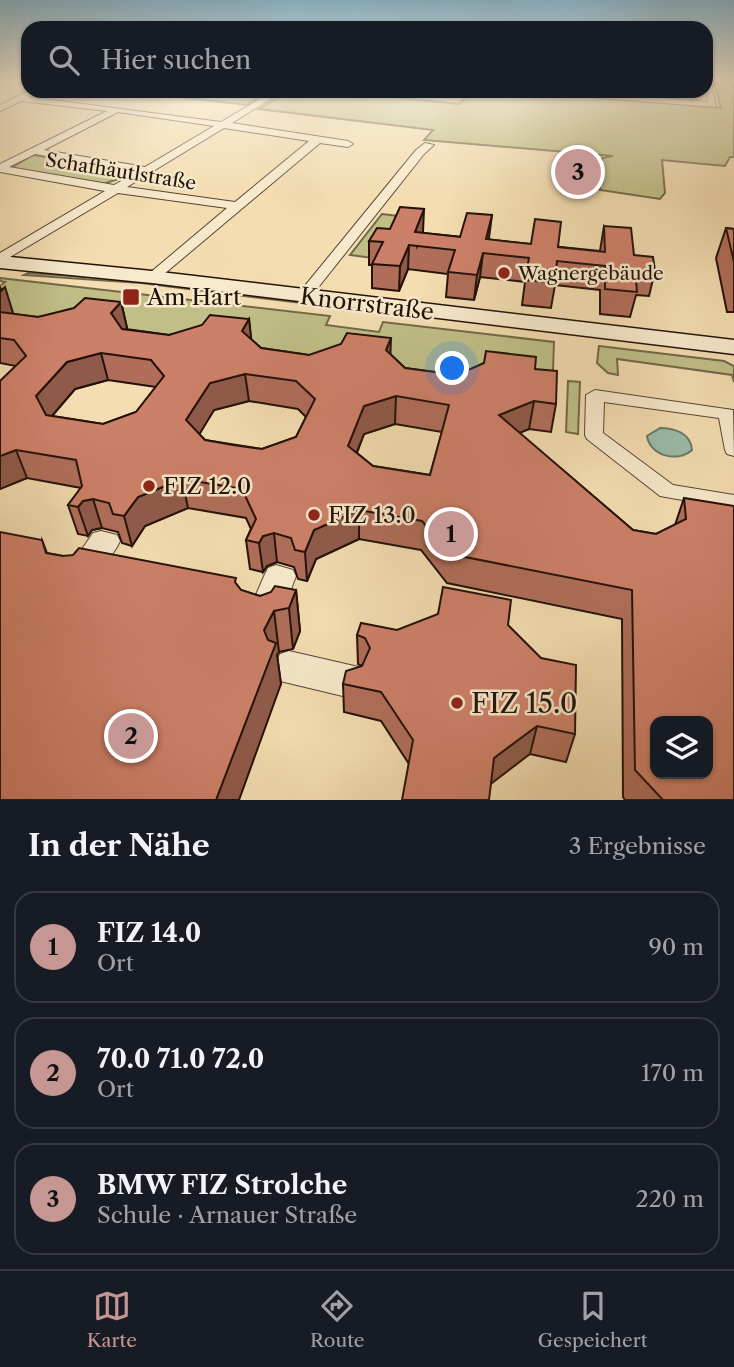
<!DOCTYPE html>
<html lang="de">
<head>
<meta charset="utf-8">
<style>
  :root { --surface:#171b24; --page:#242831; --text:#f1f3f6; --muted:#9ea1a6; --line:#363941; --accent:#c59692 }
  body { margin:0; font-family:"Libre Caslon Text",serif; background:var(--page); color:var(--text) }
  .controls { position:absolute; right:21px; bottom:21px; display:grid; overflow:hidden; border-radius:14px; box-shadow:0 2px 5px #0004 }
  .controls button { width:63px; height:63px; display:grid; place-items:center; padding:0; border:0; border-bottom:2px solid var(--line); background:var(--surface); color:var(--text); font:35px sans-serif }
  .you { position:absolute; left:453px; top:369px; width:24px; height:24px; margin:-18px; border:5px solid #fff; border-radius:50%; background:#1a73e8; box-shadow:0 0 0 10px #1a73e833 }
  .badge { display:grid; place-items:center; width:46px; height:46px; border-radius:50%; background:var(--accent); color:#111; font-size:23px; font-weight:700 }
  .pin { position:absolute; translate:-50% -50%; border:4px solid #fff; box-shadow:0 2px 7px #0006 }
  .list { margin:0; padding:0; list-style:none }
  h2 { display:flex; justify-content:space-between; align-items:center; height:91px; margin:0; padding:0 28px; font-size:30px }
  h2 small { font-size:23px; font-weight:400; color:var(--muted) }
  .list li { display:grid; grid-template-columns:46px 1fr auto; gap:21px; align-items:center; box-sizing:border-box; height:112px; margin:0 14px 14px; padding:0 14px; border:2px solid var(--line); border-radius:21px }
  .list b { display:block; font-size:26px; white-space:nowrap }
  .list p { margin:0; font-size:23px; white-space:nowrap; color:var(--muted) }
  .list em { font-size:23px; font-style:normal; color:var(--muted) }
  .icon { flex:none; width:38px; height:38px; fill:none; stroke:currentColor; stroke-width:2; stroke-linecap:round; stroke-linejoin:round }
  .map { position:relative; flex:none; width:734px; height:800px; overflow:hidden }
  .search { position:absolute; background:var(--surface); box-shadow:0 2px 5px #0004; left:21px; right:21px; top:21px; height:77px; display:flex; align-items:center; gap:18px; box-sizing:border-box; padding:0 24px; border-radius:21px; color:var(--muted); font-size:26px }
  .sheet { height:469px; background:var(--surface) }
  nav { display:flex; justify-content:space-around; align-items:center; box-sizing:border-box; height:98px; border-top:2px solid var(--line); background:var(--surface); font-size:19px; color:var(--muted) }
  nav a { display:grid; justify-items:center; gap:4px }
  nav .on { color:var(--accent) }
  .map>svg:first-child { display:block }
  .green { fill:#c0bf88; stroke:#726848; stroke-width:2 }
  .water { fill:#9bbcab; stroke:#6b786a; stroke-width:2 }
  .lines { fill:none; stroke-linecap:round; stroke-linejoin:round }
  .street-casing { stroke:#584433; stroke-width:2 }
  .secondary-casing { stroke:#241109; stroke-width:3 }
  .street { fill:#f7e9cc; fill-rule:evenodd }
  .secondary { fill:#f7e9cc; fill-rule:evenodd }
  .wall { fill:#b06e5a; stroke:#241109; stroke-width:2; fill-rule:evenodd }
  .shaded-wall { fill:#905a4a; stroke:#241109; stroke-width:2 }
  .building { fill:#cd8069; stroke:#241109; stroke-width:2; fill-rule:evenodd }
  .poi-dot { fill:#8f2418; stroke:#f7e9cc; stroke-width:2.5 }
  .labels { text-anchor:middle; stroke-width:5; stroke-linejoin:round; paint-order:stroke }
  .far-street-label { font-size:19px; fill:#241109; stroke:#f7e9cc }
  .far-poi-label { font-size:19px; fill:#241109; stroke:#f7e9cc; text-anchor:start }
  .poi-label { font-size:23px; fill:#241109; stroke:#f7e9cc; text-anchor:start }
  .street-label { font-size:23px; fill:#241109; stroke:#f7e9cc }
  .near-poi-label { font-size:28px; fill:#241109; stroke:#f7e9cc; text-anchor:start }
</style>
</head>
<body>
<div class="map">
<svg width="734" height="800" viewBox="0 0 734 800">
  <rect width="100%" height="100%" fill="#f3ddb1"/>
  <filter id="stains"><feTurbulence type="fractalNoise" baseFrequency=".00286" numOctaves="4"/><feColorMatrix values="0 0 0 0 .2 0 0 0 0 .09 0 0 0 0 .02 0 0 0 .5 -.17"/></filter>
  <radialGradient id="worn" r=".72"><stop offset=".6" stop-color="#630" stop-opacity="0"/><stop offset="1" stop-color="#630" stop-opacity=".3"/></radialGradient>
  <g class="green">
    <path d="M 714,81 L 730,81 L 734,85 L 734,157 L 730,157 L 725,166 L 662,160 L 665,193 L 660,199 L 600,190 L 602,158 L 613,156 L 424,140 L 433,130 L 259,109 L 290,91 L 335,91 L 459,104 L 472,91 L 529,91 L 721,108 Z"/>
    <path d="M 128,91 L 271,91 L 247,105 Z"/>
    <path d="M 33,155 L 130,170 L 133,172 C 124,180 114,179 104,184 L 11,168 Z"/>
    <path d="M 382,214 L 407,217 L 373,258 L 350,255 Z"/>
    <path d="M 28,273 L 136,280 L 302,300 L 301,303 L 141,283 L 24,275 Z"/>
    <path d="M 0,278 L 330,316 L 326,325 L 379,332 L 383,322 L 554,342 L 552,399 L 81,334 L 0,311 L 0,286 L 5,282 L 0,281 Z"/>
    <path d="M 599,346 L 724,361 L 734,366 L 734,382 L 732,375 L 617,359 L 618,375 L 608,373 L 597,363 Z"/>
    <path d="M 568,381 L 580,382 L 578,434 L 566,432 Z"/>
  </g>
  <path class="water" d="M 660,428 C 674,428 691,433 692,450 C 678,463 650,456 647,436 Z"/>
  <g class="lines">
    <defs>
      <g id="street">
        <path d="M 706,81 L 711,81 L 716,107 L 548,94 L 544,91 L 578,91 L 708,102 Z"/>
        <path d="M 28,91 L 32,94 L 29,97 L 221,122 L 273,91 L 283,91 L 232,123 L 348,141 L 353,144 L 348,147 L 320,143 L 157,280 L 152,281 L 145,277 L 227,208 L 118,193 L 0,263 L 0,253 L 105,191 L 0,172 L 0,164 L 107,111 L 21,101 L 0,111 L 0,105 ZM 118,112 L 214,126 L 145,167 L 44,150 ZM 224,128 L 309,141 L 235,202 L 127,187 ZM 35,154 L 137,172 L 114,185 L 9,167 Z"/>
        <path d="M 425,143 L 434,145 L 424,154 L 309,299 L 299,299 L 297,296 L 299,293 L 416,150 Z"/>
        <path d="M 595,390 L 733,410 L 734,456 L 727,454 L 725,450 L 719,418 L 604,402 L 603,433 L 673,485 L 734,495 L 734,509 L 660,496 L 587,439 L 585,435 L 586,395 Z"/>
        <path d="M 101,531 L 117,535 L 120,541 L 117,547 L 87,593 L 79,595 L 63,591 L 60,584 L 63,577 L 93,533 Z"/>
        <path d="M 276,565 L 293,570 L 296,576 L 278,624 L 275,631 L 266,634 L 248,629 L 244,622 L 265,574 L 268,568 Z"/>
        <path d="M 289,651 L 363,668 L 367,676 L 360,694 L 351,698 L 276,680 L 272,672 L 280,654 Z"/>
      </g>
      <path id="secondary" d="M 0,256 L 152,271 L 734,340 L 734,354 L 152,283 L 0,268 Z"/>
    </defs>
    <use href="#street" class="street-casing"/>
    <use href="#secondary" class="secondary-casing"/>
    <use href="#street" class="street"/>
    <use href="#secondary" class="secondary"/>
  </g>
  <g class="wall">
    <path d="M 569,150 L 593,153 L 589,188 L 563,185 Z"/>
    <path d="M 604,226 L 634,255 L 655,271 L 649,296 L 636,295 L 630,317 L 600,314 L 600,290 L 555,285 L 551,308 L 522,305 L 525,282 L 480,277 L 474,300 L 446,297 L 448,274 L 408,269 L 399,291 L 372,288 L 372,265 L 369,265 L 369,241 L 423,232 L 423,233 L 600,251 Z"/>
    <path d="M 726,228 L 734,229 L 734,312 L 727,312 L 716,258 Z"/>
    <path d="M 0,287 L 13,313 L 12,314 L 38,317 L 121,302 L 127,328 L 126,329 L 169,335 L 249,319 L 251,339 L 261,348 L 309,355 L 390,354 L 405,368 L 457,375 L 535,369 L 556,404 L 551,432 L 529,429 L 519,433 L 633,530 L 656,534 L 675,525 L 684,498 L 734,800 L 625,800 L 623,797 L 622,619 L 447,583 L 421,550 L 359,539 L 316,559 L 307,581 L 298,579 L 294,567 L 277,562 L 267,566 L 263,572 L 250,569 L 246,540 L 251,529 L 246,518 L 188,508 L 145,526 L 132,546 L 122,543 L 118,532 L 102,528 L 92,530 L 88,536 L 78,534 L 68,505 L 81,488 L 27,478 L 0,489 L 16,366 L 0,363 ZM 108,380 L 156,387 L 136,412 L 103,424 L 52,416 L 75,389 ZM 249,401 L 298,409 L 306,417 L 296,437 L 262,449 L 205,440 L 199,434 L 214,410 ZM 395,424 L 442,432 L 430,475 L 373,466 L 357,453 L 364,434 Z"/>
    <path d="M 42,540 L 47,553 L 63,556 L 237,585 L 241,590 L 260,596 L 296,590 L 300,631 L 293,649 L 279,652 L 277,655 L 281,684 L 0,800 Z"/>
    <path d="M 508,625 L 575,734 L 566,762 L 530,754 L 409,764 L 381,721 L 344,712 L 343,684 L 362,666 L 358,664 L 357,635 L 397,630 Z"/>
  </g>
  <g class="shaded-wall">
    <path d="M 424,209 L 423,232 L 417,246 L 415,232 Z"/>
    <path d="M 492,215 L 489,238 L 486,253 L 486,239 Z"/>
    <path d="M 409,245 L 408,269 L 399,291 L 400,266 Z"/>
    <path d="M 483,253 L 480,277 L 474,300 L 477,275 Z"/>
    <path d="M 5,287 L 13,313 L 0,325 L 0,292 Z"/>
    <path d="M 121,302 L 127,328 L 118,339 L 111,313 Z"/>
    <path d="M 249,319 L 252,346 L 242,331 Z"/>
    <path d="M 391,338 L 390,365 L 386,350 Z"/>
    <path d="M 101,353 L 108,380 L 75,389 L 45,424 L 36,396 L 67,362 Z"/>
    <path d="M 245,374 L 249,401 L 214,410 L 191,448 L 186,420 L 210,383 Z"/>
    <path d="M 396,396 L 395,424 L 364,434 L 348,474 L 348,446 L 364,406 Z"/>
    <path d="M 534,401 L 529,429 L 495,443 L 499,415 Z"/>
    <path d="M 16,450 L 27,478 L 0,489 L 0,456 Z"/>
    <path d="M 182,479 L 188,508 L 145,526 L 132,546 L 124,516 L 138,497 Z"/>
    <path d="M 93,499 L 102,528 L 92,530 L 88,536 L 78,507 L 83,501 Z"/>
    <path d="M 359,510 L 359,539 L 316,559 L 307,581 L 305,552 L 314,530 Z"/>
    <path d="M 274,533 L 277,562 L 267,566 L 263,572 L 259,543 L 263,536 Z"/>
    <path d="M 296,590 L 300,631 L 293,649 L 289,608 Z"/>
    <path d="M 274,611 L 279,652 L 277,655 L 281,684 L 239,800 L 216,800 L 264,630 Z"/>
    <path d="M 537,726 L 530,754 L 488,786 L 494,758 Z"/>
  </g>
  <g class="building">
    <path d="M 569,150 L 593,153 L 590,182 L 564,180 Z"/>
    <path d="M 400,207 L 424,209 L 415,232 L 460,237 L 467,213 L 492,215 L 486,239 L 531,244 L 535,219 L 561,222 L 558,247 L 605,252 L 604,226 L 631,228 L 634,255 L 653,257 L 655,271 L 635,269 L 637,292 L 605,289 L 605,266 L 557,261 L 555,283 L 525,280 L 529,258 L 483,253 L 477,275 L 448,272 L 455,250 L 409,245 L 400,266 L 372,264 L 383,242 L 369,241 L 377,228 L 390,229 Z"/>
    <path d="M 726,228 L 734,229 L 734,262 Z"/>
    <path d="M 85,298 L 121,302 L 111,313 L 122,329 L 169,335 L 202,325 L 210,315 L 249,319 L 242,331 L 261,348 L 309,355 L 341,344 L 347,333 L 391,338 L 386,350 L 405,368 L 457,375 L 484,363 L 486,351 L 536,357 L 535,369 L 557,371 L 556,404 L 534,401 L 499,415 L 633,530 L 656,534 L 686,519 L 684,498 L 734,506 L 734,800 L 663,800 L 635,770 L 632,590 L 450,554 L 422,521 L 359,510 L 314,530 L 305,552 L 295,550 L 291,538 L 274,533 L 263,536 L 259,543 L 246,540 L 256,519 L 242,489 L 182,479 L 138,497 L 124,516 L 113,514 L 109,503 L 93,499 L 83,501 L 78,507 L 68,505 L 82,486 L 76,460 L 16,450 L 0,456 L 0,381 L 26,356 L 14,340 L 0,338 L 0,312 L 38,317 L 74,308 ZM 101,353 L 151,360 L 164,376 L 136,412 L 103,424 L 46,415 L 36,396 L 67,362 ZM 245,374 L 296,381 L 315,399 L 296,437 L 262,449 L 233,445 L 205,440 L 186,420 L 210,383 ZM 396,396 L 449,405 L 430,475 L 373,466 L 348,446 L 364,406 ZM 655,721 L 708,721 L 708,774 L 655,774 Z"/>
    <path d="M 0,532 L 42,540 L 46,553 L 63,556 L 73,555 L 79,548 L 236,578 L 235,582 L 241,590 L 260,596 L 271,592 L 275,586 L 296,590 L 289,608 L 274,611 L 264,630 L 268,640 L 276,643 L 216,800 L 0,800 Z"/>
    <path d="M 443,587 L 511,600 L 508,625 L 541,658 L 576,665 L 575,734 L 537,726 L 494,758 L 489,800 L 402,800 L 413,740 L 381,692 L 343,684 L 346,671 L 362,666 L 370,648 L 365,638 L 357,635 L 361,623 L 397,630 L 438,614 Z"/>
  </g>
  <linearGradient id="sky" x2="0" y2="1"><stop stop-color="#89b7d0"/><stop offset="0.42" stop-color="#faf0dc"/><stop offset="1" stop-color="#faf0dc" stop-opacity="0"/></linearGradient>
  <rect width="734" height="193" fill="url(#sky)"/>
  <g class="poi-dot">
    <circle cx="504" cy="273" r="7"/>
    <rect x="122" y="288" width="18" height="18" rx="3.5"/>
    <circle cx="149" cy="486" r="7"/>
    <circle cx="314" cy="515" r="7"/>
    <circle cx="457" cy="703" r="7"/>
  </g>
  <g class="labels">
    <g class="far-street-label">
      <text transform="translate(121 171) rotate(9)" y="7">Schafhäutlstraße</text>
    </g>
    <g class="far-poi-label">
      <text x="518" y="280">Wagnergebäude</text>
    </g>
    <g class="poi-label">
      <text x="147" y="305">Am Hart</text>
      <text x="163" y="494">FIZ 12.0</text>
      <text x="328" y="523">FIZ 13.0</text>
    </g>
    <g class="street-label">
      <text transform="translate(367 304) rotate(7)" y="8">Knorrstraße</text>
    </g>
    <g class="near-poi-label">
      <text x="471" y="713">FIZ 15.0</text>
    </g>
  </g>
  <rect width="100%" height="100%" filter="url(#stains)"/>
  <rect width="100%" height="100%" fill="url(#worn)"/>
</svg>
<div class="controls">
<button><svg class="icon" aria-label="layers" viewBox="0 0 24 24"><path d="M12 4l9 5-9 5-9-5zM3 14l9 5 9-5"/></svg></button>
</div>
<div class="you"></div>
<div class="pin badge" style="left:451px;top:534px">1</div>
<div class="pin badge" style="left:131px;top:736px">2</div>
<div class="pin badge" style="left:578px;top:172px">3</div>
<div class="search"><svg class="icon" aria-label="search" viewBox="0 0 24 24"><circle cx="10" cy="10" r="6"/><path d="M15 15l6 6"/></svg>Hier suchen</div>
</div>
<section class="sheet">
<h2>In der Nähe<small>3 Ergebnisse</small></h2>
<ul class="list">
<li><span class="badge">1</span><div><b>FIZ 14.0</b><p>Ort</p></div><em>90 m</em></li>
<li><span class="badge">2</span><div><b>70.0 71.0 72.0</b><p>Ort</p></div><em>170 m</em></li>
<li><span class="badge">3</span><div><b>BMW FIZ Strolche</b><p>Schule · Arnauer Straße</p></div><em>220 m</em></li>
</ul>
</section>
<nav>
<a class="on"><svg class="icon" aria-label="map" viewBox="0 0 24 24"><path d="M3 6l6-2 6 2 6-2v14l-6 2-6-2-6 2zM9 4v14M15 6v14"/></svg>Karte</a>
<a><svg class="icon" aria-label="directions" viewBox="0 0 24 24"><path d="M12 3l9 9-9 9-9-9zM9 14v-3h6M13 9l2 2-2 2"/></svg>Route</a>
<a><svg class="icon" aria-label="saved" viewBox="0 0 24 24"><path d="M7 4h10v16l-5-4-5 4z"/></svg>Gespeichert</a>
</nav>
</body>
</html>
